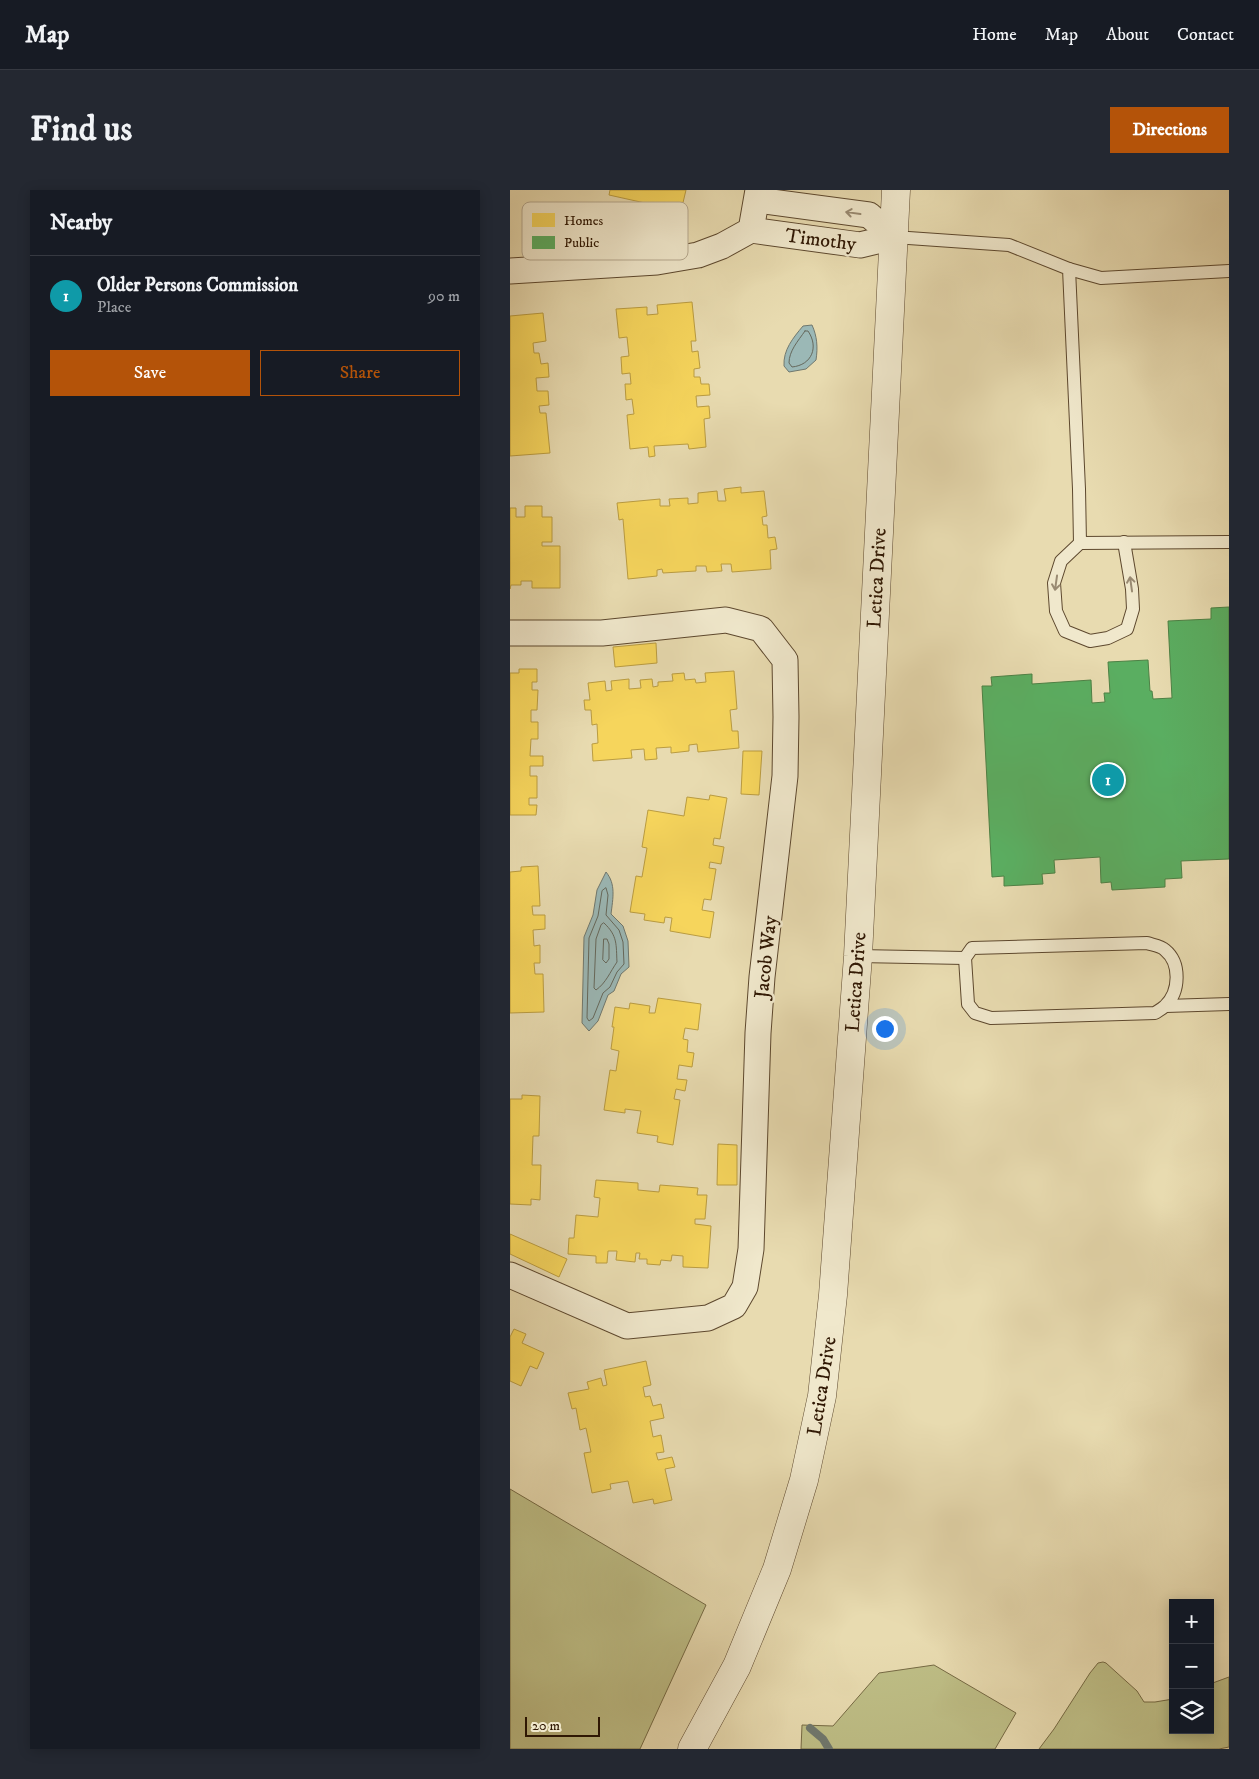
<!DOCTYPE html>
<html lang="en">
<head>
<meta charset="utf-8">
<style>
  :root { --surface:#171b24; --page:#242831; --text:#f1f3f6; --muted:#9ea1a6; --line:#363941; --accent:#b45309 }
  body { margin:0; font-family:"IM FELL DW Pica",serif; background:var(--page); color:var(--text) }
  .controls { position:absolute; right:15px; bottom:15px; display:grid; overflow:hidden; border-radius:0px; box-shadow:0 2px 12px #0003 }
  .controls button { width:45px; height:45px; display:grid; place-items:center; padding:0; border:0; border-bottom:1px solid var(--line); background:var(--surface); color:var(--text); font:25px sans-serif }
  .scale { position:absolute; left:15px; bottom:12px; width:75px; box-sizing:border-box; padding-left:5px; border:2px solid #2f1703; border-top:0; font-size:14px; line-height:18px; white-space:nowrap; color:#2f1703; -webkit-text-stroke:4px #f0e8cc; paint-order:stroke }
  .you { position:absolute; left:374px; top:838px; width:18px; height:18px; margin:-12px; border:4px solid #fff; border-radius:50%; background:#1a73e8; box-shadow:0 0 0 8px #1a73e833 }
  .badge { display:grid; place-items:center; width:32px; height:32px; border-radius:50%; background:var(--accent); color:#fff; font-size:16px; font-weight:700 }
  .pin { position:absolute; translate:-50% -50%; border:2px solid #fff; box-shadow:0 1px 5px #0006 }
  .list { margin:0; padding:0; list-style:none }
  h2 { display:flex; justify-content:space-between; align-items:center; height:65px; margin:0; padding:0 20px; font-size:21px }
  h2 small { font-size:16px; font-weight:400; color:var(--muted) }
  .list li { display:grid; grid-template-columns:32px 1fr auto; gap:15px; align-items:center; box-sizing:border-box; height:80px; padding:0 20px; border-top:1px solid var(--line) }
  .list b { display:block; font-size:19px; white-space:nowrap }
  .list p { margin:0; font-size:16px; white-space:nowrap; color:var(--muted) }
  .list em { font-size:16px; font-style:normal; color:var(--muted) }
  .actions { display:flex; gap:10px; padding:15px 20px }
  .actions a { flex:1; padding:11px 0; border:1px solid var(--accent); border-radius:0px; text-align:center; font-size:18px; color:var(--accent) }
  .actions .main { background:var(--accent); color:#fff }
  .icon { flex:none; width:28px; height:28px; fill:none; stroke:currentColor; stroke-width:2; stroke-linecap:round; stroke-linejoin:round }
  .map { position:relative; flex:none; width:719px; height:1559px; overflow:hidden; border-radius:0px }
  header { display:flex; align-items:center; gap:30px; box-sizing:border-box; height:70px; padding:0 25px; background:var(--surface); border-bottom:1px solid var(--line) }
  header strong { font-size:24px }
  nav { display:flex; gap:28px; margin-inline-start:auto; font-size:18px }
  .intro { display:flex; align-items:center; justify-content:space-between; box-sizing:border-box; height:120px; padding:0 30px }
  h1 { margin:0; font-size:35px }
  .button { padding:12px 22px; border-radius:0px; background:var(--accent); color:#fff; font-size:18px; font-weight:700 }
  main { display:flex; gap:30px; padding:0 30px }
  aside { flex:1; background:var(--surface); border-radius:0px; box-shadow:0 2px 12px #0003 }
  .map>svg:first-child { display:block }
  .green { fill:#bebe86; stroke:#766a44 }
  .water { fill:#9bb8b6; stroke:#70786e }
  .homes { fill:#f6d55c; stroke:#ba9c41 }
  .public { fill:#5aae61; stroke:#4d8145 }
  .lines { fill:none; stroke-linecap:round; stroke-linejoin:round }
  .shore { stroke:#65685c; stroke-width:1 }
  .stream { stroke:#70786e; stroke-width:8 }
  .service-casing { stroke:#5d482e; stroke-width:14 }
  .minor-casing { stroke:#5d482e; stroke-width:27 }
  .tertiary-casing { stroke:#5d482e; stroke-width:29 }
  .service { stroke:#f0e8cc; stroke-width:12 }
  .minor { stroke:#f0e8cc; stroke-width:25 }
  .tertiary { stroke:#f0e8cc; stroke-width:28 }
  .oneway { stroke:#998a72 }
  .labels { text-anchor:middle; stroke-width:5; stroke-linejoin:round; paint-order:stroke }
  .street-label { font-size:20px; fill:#2f1703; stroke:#f0e8cc }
  .key { fill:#f0e8cc; stroke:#b6a990; stroke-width:1 }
  .key-label { font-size:14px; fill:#2f1703 }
</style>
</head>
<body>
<header>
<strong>Map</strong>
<nav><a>Home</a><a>Map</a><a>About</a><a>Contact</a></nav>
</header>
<div class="intro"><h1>Find us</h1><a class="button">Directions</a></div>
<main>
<aside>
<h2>Nearby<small></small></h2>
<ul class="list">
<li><span class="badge" style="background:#0f9aa8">1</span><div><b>Older Persons Commission</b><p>Place</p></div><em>90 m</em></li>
</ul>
<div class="actions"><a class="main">Save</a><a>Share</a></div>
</aside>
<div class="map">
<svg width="719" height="1559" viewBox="0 0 719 1559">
  <rect width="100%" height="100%" fill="#e8dbb0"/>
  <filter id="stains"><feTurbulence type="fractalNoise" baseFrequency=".004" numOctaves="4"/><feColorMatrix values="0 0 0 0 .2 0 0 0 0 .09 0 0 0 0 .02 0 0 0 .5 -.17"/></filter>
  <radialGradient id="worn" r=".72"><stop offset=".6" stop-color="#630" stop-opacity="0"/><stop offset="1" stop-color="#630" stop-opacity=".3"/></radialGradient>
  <g class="green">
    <path d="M 0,1299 L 196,1415 L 130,1559 L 0,1559 Z"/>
    <path d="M 593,1472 L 596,1473 L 627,1501 L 634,1512 L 645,1512 L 663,1509 L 663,1540 L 700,1540 L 700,1494 L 719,1487 L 719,1557 L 709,1559 L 529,1559 L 544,1539 L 580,1483 L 588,1473 Z"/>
    <path d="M 424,1475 L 506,1523 L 485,1559 L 291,1559 L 292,1535 L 323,1536 L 369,1483 Z"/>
  </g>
  <g class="water">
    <path d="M 302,135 C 307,146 308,157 306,170 L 296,179 L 279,182 L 274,176 C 273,160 283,148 293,136 Z"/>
    <path d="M 96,682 C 106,694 103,708 101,724 L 113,736 L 118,751 L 119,777 L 111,784 L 104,801 L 98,805 L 88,831 L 79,841 L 72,833 L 74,747 L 83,725 L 87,700 Z"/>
  </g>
  <g class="homes">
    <path d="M 100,0 L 176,0 L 171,21 L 99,5 Z"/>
    <path d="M 182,112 L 186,151 L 181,151 L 182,162 L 188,161 L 190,178 L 184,179 L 184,187 L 190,187 L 191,194 L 199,194 L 200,205 L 186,206 L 187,217 L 199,216 L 200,228 L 194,229 L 196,257 L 179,259 L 178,254 L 144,256 L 145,266 L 139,267 L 138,257 L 120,259 L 117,225 L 124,224 L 122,209 L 116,210 L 115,194 L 121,194 L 120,183 L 112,184 L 111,167 L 119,166 L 117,147 L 109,148 L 106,119 L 137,117 L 137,125 L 148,124 L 147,115 Z"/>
    <path d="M 33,123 L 36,151 L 23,153 L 24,163 L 29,163 L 31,174 L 38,173 L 39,187 L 26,188 L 27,201 L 38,201 L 39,215 L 29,216 L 30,223 L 36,223 L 40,263 L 0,266 L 0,126 Z"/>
    <path d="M 231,297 L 231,303 L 254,301 L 257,326 L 252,327 L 253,335 L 257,335 L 258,348 L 265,347 L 267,359 L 260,360 L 261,379 L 222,382 L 221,374 L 211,374 L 212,381 L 197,382 L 196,376 L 186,376 L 186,381 L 153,383 L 152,379 L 147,380 L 147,386 L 118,389 L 113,329 L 109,330 L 107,313 L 150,309 L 150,316 L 160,316 L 159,309 L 178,308 L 178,314 L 188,313 L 188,303 L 207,301 L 208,311 L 216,311 L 214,299 Z"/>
    <path d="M 15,316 L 32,316 L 32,327 L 42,327 L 42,352 L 32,352 L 32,356 L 50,356 L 50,398 L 22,398 L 22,391 L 11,391 L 11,395 L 1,395 L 0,399 L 0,318 L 6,318 L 6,327 L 15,327 Z"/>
    <path d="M 146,453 L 147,473 L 105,477 L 103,457 Z"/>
    <path d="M 9,479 L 27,479 L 27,492 L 22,492 L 22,500 L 28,500 L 27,520 L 21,520 L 21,532 L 28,532 L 28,549 L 21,549 L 20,566 L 33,566 L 33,576 L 20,576 L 20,586 L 27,586 L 27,608 L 19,608 L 19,615 L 27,615 L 26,625 L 0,625 L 0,483 L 9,483 Z"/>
    <path d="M 224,481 L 227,519 L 220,520 L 222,541 L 228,541 L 229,558 L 188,562 L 187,554 L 179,555 L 179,561 L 161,563 L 161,557 L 146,558 L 147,569 L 135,570 L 134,559 L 121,560 L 122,568 L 83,571 L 82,554 L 88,553 L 87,534 L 82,535 L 81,520 L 75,520 L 74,510 L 80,510 L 78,493 L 95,491 L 96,501 L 102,500 L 101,491 L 119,489 L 119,499 L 131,498 L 130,490 L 142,489 L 143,497 L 148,496 L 148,492 L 163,491 L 162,484 L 174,483 L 175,490 L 185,489 L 186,493 L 196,492 L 195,483 Z"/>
    <path d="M 233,561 L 252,561 L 249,605 L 231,604 Z"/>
    <path d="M 200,605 L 217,608 L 210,649 L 204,648 L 203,655 L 214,657 L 211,674 L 200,672 L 199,678 L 206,679 L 201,710 L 194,709 L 192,720 L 204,722 L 200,748 L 160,741 L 162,728 L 155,727 L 154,733 L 134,730 L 135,724 L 120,722 L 126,686 L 132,687 L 137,658 L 132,657 L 138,620 L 174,626 L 177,607 L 199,610 Z"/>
    <path d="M 28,676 L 30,716 L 22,716 L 23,725 L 35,725 L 35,739 L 23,740 L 24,756 L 30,755 L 30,773 L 24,773 L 25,784 L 33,784 L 34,822 L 0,823 L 0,682 L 11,681 L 11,677 Z"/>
    <path d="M 148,808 L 191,814 L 188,840 L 175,838 L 173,849 L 178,850 L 177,862 L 184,863 L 182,877 L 169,875 L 167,889 L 177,890 L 175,901 L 166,899 L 164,909 L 170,910 L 163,955 L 147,952 L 148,946 L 127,943 L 131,921 L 115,919 L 115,923 L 94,920 L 100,880 L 106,881 L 109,861 L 101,859 L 104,837 L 102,837 L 105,817 L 119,819 L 120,813 L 140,816 L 139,823 L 145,823 Z"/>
    <path d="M 12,905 L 30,906 L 29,946 L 23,946 L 22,975 L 31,975 L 30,1010 L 21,1009 L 21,1015 L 0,1014 L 0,909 L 12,909 Z"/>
    <path d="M 208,954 L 227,955 L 227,995 L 207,995 Z"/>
    <path d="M 86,990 L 128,993 L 128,1000 L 149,1002 L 150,995 L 188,998 L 187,1005 L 197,1005 L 195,1029 L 185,1029 L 185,1034 L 201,1036 L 198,1078 L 173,1077 L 173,1066 L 162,1065 L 161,1071 L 151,1070 L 150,1075 L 137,1074 L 137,1069 L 129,1069 L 130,1063 L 126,1063 L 125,1072 L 106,1070 L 107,1061 L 98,1061 L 97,1073 L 86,1073 L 86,1066 L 58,1064 L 59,1048 L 64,1048 L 66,1025 L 88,1027 L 90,1008 L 84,1007 Z"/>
    <path d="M 0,1044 L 57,1069 L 49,1087 L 0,1064 Z"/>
    <path d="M 4,1139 L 16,1144 L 12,1153 L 34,1163 L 27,1179 L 20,1176 L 11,1196 L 0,1191 L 0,1147 Z"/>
    <path d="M 136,1171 L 141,1195 L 133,1197 L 135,1207 L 140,1206 L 143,1216 L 151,1214 L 154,1228 L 140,1231 L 143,1247 L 151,1245 L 154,1262 L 146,1263 L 148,1270 L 162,1267 L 165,1277 L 155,1279 L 162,1310 L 144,1314 L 143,1309 L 123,1313 L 118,1291 L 100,1294 L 101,1299 L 82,1303 L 74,1263 L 81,1262 L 76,1238 L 70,1240 L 66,1218 L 62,1219 L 58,1203 L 79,1199 L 77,1192 L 91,1188 L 93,1196 L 97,1195 L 94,1180 Z"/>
  </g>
  <path class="public" d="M 719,417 L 719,669 L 671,671 L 672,688 L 655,689 L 655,697 L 602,700 L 601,692 L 591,693 L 590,667 L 544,670 L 545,683 L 532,684 L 533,694 L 494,696 L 494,686 L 482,687 L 472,496 L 482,496 L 481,487 L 522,484 L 522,494 L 581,490 L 582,513 L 595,512 L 594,503 L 600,503 L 598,472 L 638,470 L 640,501 L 642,501 L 643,509 L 662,508 L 658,431 L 701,429 L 701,418 Z"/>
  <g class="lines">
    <g class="shore">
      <path d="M 295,141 L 298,141 C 309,157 302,175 282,177 L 279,173 C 279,161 288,151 295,141 Z"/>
      <path d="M 96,698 L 98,705 L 96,725 L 109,740 L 113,752 L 114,774 L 107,782 L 100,797 L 93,803 L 83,828 L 79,831 L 77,828 L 79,748 L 88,726 L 92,701 Z"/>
      <path d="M 94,733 C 108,746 106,755 107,772 C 100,782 96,793 86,800 L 84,798 L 86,749 L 91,735 Z"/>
      <path d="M 94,749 L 97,749 L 99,754 L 99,769 L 96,773 L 93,770 Z"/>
    </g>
    <path class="stream" d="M 300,1538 L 313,1549 L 319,1559"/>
    <defs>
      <g id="service">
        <path d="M 384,47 L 499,55 L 559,79 L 569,299 L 570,353 L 719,352"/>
        <path d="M 559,79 L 591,88 L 719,81"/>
        <path d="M 570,353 L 551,371 L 544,393 L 546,421 L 555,441 L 580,451 L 598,448 L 617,439 L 623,419 L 622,399 L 614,352"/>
        <path d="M 637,753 C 643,755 651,756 655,760 C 671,773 670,802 655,816 C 652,819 648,821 645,823 L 481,828 L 465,823 L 458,814 L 455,768 L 462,758 Z"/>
        <path d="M 348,766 L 455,768"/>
        <path d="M 656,816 L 719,814"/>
      </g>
      <g id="minor">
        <path d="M 247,10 L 359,25 L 384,47"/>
        <path d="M 241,40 L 350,55 L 384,47"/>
        <path d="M 0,81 L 147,72 L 188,65 L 212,56 L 241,40 L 248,0"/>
        <path d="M 0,443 L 92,443 L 216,430 L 251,439 L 275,470 L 276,527 L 275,586 L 252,787 L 248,843 L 241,1059 L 235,1097 L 224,1116 L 198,1128 L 117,1136 L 0,1085"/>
      </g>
      <path id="tertiary" d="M 182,1559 L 227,1476 L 267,1379 L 294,1290 L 312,1206 L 323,1105 L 348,766 L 386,0"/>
    </defs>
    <use href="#service" class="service-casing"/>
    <use href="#minor" class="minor-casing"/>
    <use href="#tertiary" class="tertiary-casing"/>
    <use href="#service" class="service"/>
    <use href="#minor" class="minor"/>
    <use href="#tertiary" class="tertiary"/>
  </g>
  <defs><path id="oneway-shaft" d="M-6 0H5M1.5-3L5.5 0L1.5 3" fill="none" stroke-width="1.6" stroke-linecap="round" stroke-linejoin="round" transform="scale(1.25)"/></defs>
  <g class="oneway">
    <use href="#oneway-shaft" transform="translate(343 23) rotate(-172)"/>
    <use href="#oneway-shaft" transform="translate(546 393) rotate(98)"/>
    <use href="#oneway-shaft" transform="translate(621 394) rotate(-98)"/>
  </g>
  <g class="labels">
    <g class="street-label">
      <text transform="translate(311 49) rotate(7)" y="7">Timothy</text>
      <text transform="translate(366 388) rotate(-87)" y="7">Letica Drive</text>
      <text transform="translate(255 767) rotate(-84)" y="7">Jacob Way</text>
      <text transform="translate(345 792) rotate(-86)" y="7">Letica Drive</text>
      <text transform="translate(311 1196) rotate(-81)" y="7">Letica Drive</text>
    </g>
  </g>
  <rect x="12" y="12" width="166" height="58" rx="8" class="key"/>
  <rect x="22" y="23" width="23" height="14" fill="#f6d55c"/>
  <rect x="22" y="46" width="23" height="13" fill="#5aae61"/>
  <g class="key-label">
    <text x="54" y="35">Homes</text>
    <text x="54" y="57">Public</text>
  </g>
  <rect width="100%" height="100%" filter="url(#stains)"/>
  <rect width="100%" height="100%" fill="url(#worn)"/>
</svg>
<div class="controls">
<button>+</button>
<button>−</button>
<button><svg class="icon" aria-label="layers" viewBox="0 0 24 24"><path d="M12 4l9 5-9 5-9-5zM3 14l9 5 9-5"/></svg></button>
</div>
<div class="scale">20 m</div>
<div class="you"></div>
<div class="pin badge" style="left:598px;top:590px;background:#0f9aa8">1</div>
</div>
</main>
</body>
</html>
